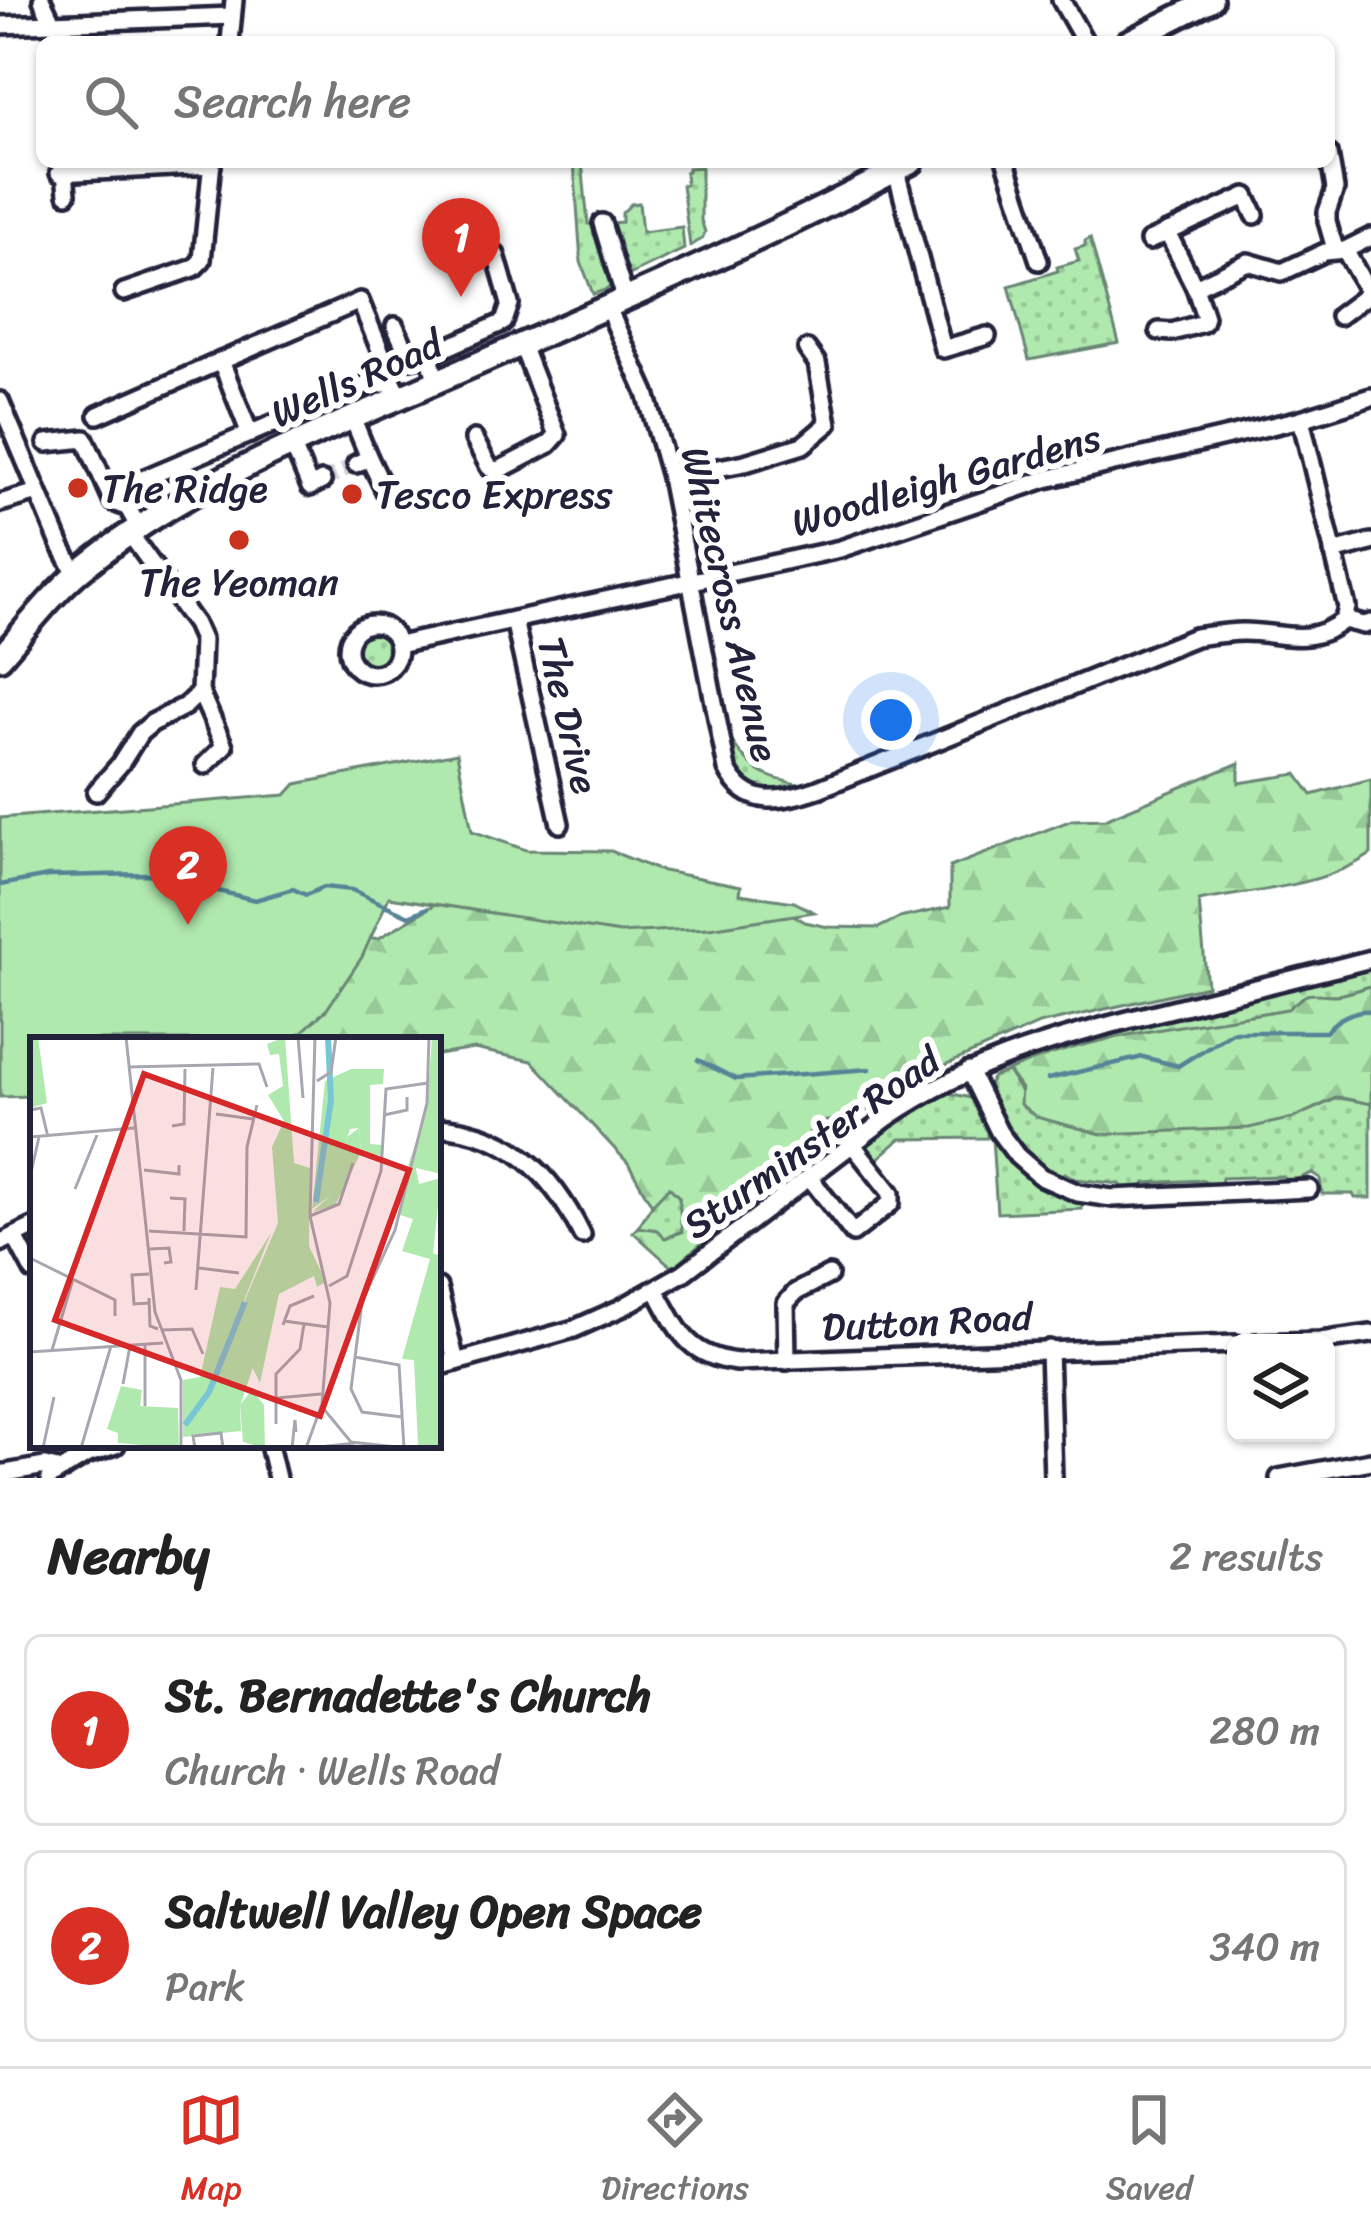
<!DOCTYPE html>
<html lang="en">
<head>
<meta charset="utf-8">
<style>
  :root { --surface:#fff; --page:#f6f6f6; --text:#222; --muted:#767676; --line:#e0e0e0; --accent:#d93025 }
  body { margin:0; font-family:Sriracha,sans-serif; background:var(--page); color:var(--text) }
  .controls { position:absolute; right:36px; bottom:36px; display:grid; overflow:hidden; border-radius:18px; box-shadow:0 3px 9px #0004 }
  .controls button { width:108px; height:108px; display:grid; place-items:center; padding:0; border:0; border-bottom:3px solid var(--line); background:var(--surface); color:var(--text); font:60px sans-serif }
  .you { position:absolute; left:891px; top:720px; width:42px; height:42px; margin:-30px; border:9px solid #fff; border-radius:50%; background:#1a73e8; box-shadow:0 0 0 18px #1a73e833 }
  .badge { display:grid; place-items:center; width:78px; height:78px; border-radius:50%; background:var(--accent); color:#fff; font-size:39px; font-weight:700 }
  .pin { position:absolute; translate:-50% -99px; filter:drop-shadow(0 3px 6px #0008) }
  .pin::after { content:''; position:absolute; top:63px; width:42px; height:36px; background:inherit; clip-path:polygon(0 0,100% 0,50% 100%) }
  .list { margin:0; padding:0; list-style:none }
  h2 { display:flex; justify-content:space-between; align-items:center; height:156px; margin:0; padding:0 48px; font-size:51px }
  h2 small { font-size:39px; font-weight:400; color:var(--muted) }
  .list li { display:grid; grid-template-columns:78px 1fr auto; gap:36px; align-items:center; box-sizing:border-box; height:192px; margin:0 24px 24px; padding:0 24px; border:3px solid var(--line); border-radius:18px }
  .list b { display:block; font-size:45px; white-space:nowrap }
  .list p { margin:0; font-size:39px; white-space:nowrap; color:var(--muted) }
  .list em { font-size:39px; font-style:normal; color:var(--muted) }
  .icon { flex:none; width:66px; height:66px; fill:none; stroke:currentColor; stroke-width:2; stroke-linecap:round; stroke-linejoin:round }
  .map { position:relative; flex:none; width:1371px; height:1478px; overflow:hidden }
  .search { position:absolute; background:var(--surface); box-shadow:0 3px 9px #0004; left:36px; right:36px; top:36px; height:132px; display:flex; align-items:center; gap:30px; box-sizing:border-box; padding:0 42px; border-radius:18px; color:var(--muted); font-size:45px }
  .sheet { height:588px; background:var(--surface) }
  nav { display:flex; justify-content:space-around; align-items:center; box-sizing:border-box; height:168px; border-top:3px solid var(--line); background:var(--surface); font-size:33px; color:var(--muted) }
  nav a { display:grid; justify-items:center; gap:6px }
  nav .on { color:var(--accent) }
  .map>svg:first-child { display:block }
  .grass { fill:url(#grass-dots); stroke:#698674; stroke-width:3 }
  .forest { fill:url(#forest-firs); stroke:#698674; stroke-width:3 }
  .park { fill:#b0e9ae; stroke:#698674; stroke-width:3 }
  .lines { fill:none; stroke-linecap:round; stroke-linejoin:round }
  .stream { stroke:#568497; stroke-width:4.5 }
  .minor-tunnel { stroke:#d3d3d8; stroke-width:15; stroke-dasharray:15 8; stroke-linecap:butt }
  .minor-casing { stroke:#22223b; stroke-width:24 }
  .highway-casing { stroke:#22223b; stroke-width:30 }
  .minor { stroke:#fff; stroke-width:15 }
  .highway { stroke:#fff; stroke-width:21 }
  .poi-dot { fill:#c8321e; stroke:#fff; stroke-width:4.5 }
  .labels { text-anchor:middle; stroke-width:12; stroke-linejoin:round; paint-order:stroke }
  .street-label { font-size:39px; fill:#22223b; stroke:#fff }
  .poi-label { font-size:39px; fill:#22223b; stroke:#fff; text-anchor:start }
  .inset-river { fill:none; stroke:#78c6d5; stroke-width:6 }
  .inset-road { fill:none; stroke:#a7a7b1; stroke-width:3 }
  .view { fill:#d62828; fill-opacity:0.15; stroke:#d62828; stroke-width:6 }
  .inset-edge { fill:none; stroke:#22223b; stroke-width:6 }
</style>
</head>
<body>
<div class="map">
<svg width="1371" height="1478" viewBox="0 0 1371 1478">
  <defs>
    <pattern id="grass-dots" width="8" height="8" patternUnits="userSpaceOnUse" patternTransform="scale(3)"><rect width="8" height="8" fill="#b0e9ae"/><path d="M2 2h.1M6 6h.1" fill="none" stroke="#97c897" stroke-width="1.8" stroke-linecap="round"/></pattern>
    <pattern id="forest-firs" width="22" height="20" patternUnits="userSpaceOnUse" patternTransform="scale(3)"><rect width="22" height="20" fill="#b0e9ae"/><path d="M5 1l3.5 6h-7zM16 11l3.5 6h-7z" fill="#97c897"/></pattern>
  </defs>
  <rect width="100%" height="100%" fill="#fff"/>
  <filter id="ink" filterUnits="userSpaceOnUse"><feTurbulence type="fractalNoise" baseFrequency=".00833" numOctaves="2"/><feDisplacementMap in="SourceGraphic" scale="24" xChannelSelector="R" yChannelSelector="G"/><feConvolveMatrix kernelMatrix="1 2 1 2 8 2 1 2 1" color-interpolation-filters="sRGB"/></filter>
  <g filter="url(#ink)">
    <g class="grass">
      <path d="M 574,162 L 582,162 L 588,224 L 596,225 L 612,280 L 608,289 L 593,294 L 581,262 Z"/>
      <path d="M 701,167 L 701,220 L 705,232 L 702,239 L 690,246 L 682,185 L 686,184 L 685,172 L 688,171 L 688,168 Z"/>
      <path d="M 639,203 L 642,232 L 682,227 L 684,249 L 627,276 L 623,276 L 609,223 L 622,222 L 622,213 L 631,204 Z"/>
      <path d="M 1090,238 L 1119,343 L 1029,360 L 1009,286 L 1058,271 L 1057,267 L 1079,261 L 1075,249 L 1085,246 L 1085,241 Z"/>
      <circle cx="374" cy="649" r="18"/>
      <path d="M 726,733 C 751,770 761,779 806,785 C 782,793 750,800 735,772 C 730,761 729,745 726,733 Z"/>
      <path d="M 1371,967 L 1371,986 C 1359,989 1344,996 1332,995 C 1307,993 1307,992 1288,1009 L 1117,1038 L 1035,1059 L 1032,1054 L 1121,1028 Z"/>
      <path d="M 1008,1071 L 1036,1117 L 1056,1121 L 1293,1118 L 1338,1098 L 1371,1103 L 1371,1198 L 1355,1198 L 1353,1194 L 1322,1194 L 1320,1178 L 1312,1173 L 1288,1183 L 1283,1176 L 1222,1178 L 1221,1185 L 1207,1186 L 1203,1180 L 1145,1183 L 1142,1189 L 1124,1190 L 1120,1184 L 1075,1179 L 1065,1173 L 1059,1177 C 1023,1156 1004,1126 984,1090 L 993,1077 Z"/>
      <path d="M 949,1093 L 975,1099 L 987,1123 L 987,1138 L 900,1139 L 873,1163 L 863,1148 L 904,1118 Z"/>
      <path d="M 992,1138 C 1022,1179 1036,1185 1082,1203 L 1082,1209 L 997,1213 Z"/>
      <path d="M 669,1186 L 679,1197 L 682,1231 L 665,1238 L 638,1227 L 652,1205 Z"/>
    </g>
    <g class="forest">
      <path d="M 1239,763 L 1239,783 L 1297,774 L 1312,795 L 1371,779 L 1371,854 C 1323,887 1254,890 1199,901 L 1207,986 L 1039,1024 L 918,1077 L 858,1116 L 822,1122 L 809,1133 L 809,1152 L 673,1268 L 633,1232 L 638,1227 L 657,1230 L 665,1238 L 682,1232 L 679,1197 L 669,1187 L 652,1205 L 628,1163 L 532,1061 L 474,1049 L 438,1055 L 438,1040 L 206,1040 L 295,939 L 379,938 L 439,902 L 618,918 L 785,910 L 805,922 L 828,927 L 878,928 L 899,918 L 950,907 L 950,867 L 1072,820 L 1105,819 Z"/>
      <path d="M 1371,986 L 1371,1104 L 1338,1097 L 1293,1118 L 1249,1128 L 1101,1134 L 1036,1117 L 1020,1104 L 1021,1089 L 1008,1071 C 1092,1033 1196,1025 1288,1009 C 1307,992 1307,993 1332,995 C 1344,996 1359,989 1371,986 Z"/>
    </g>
    <path class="park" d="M 457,753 L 472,831 L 526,850 L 611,851 L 658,870 L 741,886 L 740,894 L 794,902 L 814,912 L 709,928 L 620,933 L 389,897 L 362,957 L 327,1009 L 293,1040 L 33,1040 L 33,1096 L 0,1097 L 0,818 L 286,795 L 296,784 Z"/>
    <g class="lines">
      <g class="stream">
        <path d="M 0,885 L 48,876 L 149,874 L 255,900 L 293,889 L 306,895 L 324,887 L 352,890 L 409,916 L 427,908"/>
        <path d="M 698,1060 L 736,1079 L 870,1069"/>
        <path d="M 1048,1079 L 1143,1057 L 1178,1066 L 1232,1032 L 1326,1032 C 1335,1019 1355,1009 1371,1011"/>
      </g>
      <path class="minor-tunnel" d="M 322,481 L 356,464"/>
      <defs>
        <g id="minor">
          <path d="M 42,0 L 53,24"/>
          <path d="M 1061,0 L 1085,42"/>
          <path d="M 0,25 L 232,16"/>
          <path d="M 230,42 L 234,0"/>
          <path d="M 1329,154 L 1335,189 L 1327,212 L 1327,221 L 1335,249"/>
          <path d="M 1006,162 L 1039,261"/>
          <path d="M 896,171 L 943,349 L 987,336"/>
          <path d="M 65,172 L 67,194"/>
          <path d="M 59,173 L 212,165"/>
          <path d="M 602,223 L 625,298"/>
          <path d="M 1167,232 L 1195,287 L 1248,262 L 1282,272 L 1325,252 L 1345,250 L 1371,237"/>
          <path d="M 1149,241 L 1246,196 L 1255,215"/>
          <path d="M 1345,250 L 1371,297"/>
          <path d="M 124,292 L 194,268 L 202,260 L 212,162"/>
          <path d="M 607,306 L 646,393 L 670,477 L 727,769 C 747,810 783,801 818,789 L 1195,637 C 1210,635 1227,632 1243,632 C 1283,632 1308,648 1344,620"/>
          <path d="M 1339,316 L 1367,295"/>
          <path d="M 395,326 L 410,359 L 430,355"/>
          <path d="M 1159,331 L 1172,332 L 1203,323 L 1205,317 L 1195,287"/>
          <path d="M 436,382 L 430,355 L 504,322 L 510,304 L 496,255"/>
          <path d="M 0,401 L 60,544 L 76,574"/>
          <path d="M 98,415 L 221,361"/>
          <path d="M 353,419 L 369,458 L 356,464"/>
          <path d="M 1301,419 L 1347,607 L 1344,620"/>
          <path d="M 250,434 L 221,361 L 360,301 L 394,384"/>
          <path d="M 474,439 L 489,467 L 495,470 L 501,469 L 549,444 L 557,435 L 521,343"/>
          <path d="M 47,443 L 85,439 L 113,502 L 129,508"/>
          <path d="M 293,446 L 310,487 L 322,481"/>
          <path d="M 369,458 L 385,491"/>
          <path d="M 670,477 L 745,463 L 803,445 L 828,424 L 817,363 L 807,349"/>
          <path d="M 0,503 L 38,492"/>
          <path d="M 139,528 L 129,510 L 128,495 L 138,481 L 367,384 L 394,384 L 401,397"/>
          <path d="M 1333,552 L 1371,542"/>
          <path d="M 514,620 L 560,824"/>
          <path d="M 1344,620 L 1364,625 L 1371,623"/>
          <circle cx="373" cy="649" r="25"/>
          <path d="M 398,645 L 840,549 L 1046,479 L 1301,419 L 1371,397"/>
          <path d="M 200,692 L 224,746 L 205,765"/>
          <path d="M 96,792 L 121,763 L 140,733 L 152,723 L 185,706 L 200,692 L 202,640 L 195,624 L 130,534"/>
          <path d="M 969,1071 L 999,1132 L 1017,1156 L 1041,1177 L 1078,1193 L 1112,1198 L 1309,1189"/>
          <path d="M 438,1127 C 510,1132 552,1173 582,1235"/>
          <path d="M 810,1178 L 853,1233 L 891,1203 L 891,1193 L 853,1145"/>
          <path d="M 15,1237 L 33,1271"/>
          <path d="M 0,1243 L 33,1227"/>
          <path d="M 438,1287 L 456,1362"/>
          <path d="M 656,1290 C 678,1330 687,1356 737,1362 L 1236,1344"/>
          <path d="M 1256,1343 L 1320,1341 L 1371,1334"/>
          <path d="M 1049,1349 L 1053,1478"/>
          <path d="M 787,1361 L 786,1303 L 796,1292 L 829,1275"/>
          <path d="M 438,1367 L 574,1329 L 621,1308 L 683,1273 L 887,1118 C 974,1058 1071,1034 1172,1009 C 1239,992 1305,976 1371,959"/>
          <path d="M 269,1445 L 277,1478"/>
          <path d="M 0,1474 L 45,1466 L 61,1470"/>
          <path d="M 49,1478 L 86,1455 L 116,1445"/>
          <path d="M 1279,1478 L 1371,1461"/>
        </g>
        <g id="highway">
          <path d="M 1128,42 L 1211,0"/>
          <path d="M 0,658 C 28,626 54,591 87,565 C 186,485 309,437 424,387 C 588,315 754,246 912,162"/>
        </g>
      </defs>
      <use href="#minor" class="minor-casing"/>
      <use href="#highway" class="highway-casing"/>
      <use href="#minor" class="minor"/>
      <use href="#highway" class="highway"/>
    </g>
  </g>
  <g class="poi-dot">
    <circle cx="78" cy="488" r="12"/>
    <circle cx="352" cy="494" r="12"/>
    <circle cx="239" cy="540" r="12"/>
  </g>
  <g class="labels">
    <g class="street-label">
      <text transform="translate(356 378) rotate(-24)" y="14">Wells Road</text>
      <text transform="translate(946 479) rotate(-16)" y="14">Woodleigh Gardens</text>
      <text transform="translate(731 604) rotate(77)" y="14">Whitecross Avenue</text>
      <text transform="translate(569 715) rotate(77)" y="14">The Drive</text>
      <text transform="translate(811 1142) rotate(-35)" y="14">Sturminster Road</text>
      <text transform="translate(927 1321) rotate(-3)" y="14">Dutton Road</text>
    </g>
    <g class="poi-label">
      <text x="102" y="502">The Ridge</text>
      <text x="376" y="508">Tesco Express</text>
      <text x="239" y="596" text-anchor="middle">The Yeoman</text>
    </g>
  </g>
  <g transform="translate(30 1037)">
    <rect width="411" height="411" fill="#fff"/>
    <path d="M 329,91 L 331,115 L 312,155 L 305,168 L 282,175 L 300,159 L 313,103 ZM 383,117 L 389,147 L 411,141 L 403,216 L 411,219 L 411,409 L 388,408 L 384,323 L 372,322 L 400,222 L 372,214 L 383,182 L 370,178 Z" fill="#b0e9ae"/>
    <path d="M 255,0 L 264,126 L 280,131 L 279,209 L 296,245 L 287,250 L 284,239 L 249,257 L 230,346 L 208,301 L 215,263 L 248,186 L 242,110 L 254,84 L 238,58 L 253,49 L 249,17 L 240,18 L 237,7 ZM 321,32 L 354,32 L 353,47 L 340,48 L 340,107 L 352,108 L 352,119 L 331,115 L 329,91 L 320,92 L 300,159 L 282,172 L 295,44 ZM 91,349 L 112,353 L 110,369 L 148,371 L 149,411 L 88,406 L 88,396 L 77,392 ZM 222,353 L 234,368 L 235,411 L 213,405 L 210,368 Z" fill="#b0e9ae"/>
    <path d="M 0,0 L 8,0 L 17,66 L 0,71 ZM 402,0 L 411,0 L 411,137 L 378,129 L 397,71 ZM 241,196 L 211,271 L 232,303 L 210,369 L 211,394 L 153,400 L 153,343 L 170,340 L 190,250 L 205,252 Z" fill="#b0e9ae"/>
    <path class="inset-river" d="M 286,165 L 301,63 L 298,0M 155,388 L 179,355 L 215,265"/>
    <path class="inset-road" d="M 96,0 L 125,275 L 151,343 L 151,411M 268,0 L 273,61M 98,30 L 229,27 L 237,50M 287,44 L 301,35 L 306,0M 0,73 L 11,71 L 18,100M 186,77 L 223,82M 354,78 L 377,73 L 377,60M 142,89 L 154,87 L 155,32M 0,100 L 104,91M 114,133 L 149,137 L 149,128M 0,140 L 9,100M 45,152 L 67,98M 140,161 L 155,162 L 154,194M 280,179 L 309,167 L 323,126M 119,194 L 216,200 L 217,110 L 227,68M 120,212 L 139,211 L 141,225 L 134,226M 0,221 L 85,263 L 85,279M 169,231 L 209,236M 299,249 L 317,239 L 351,134 L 356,52 L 398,46M 166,253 L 183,31M 119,261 L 120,289 L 128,292M 119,266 L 104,267 L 102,238 L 119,237M 254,284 L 298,290M 253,288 L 260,269 L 284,259M 132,293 L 162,292 L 173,317M 22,313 L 43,242M 0,315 L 133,306M 325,320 L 369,328 L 374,411M 93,347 L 100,309M 247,361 L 291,357M 115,369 L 115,308M 293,371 L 321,405 L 376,411M 372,380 L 332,375 L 321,352 L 332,265 L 365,193 L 397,66 L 399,0M 246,387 L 246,337 L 270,312 L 274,287M 13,411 L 24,360M 51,411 L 81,309M 165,411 L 163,399 L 191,396 L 193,411M 262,411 L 265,383 L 266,395M 276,411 L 292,367 L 300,266 L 280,179 L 285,0M 281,411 L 325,406"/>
    <path class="view" d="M 114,37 L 379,133 L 290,379 L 25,283 Z"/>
    <rect width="411" height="411" class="inset-edge"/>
  </g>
</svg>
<div class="controls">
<button><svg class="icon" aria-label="layers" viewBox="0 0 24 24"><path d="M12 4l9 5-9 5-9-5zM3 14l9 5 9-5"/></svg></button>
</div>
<div class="you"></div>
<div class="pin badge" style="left:461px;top:297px">1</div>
<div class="pin badge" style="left:188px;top:925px">2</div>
<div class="search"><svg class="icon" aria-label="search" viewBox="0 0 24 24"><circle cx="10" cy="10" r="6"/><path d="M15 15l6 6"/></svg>Search here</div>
</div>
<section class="sheet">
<h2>Nearby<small>2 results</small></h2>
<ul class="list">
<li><span class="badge">1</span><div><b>St. Bernadette's Church</b><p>Church · Wells Road</p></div><em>280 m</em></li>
<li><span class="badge">2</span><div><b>Saltwell Valley Open Space</b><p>Park</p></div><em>340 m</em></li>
</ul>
</section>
<nav>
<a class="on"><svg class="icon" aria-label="map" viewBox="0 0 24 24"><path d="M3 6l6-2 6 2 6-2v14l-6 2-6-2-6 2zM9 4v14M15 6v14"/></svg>Map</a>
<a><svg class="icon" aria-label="directions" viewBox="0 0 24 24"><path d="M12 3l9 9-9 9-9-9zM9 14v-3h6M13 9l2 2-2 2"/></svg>Directions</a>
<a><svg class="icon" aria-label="saved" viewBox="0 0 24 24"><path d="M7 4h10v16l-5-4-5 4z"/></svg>Saved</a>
</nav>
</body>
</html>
